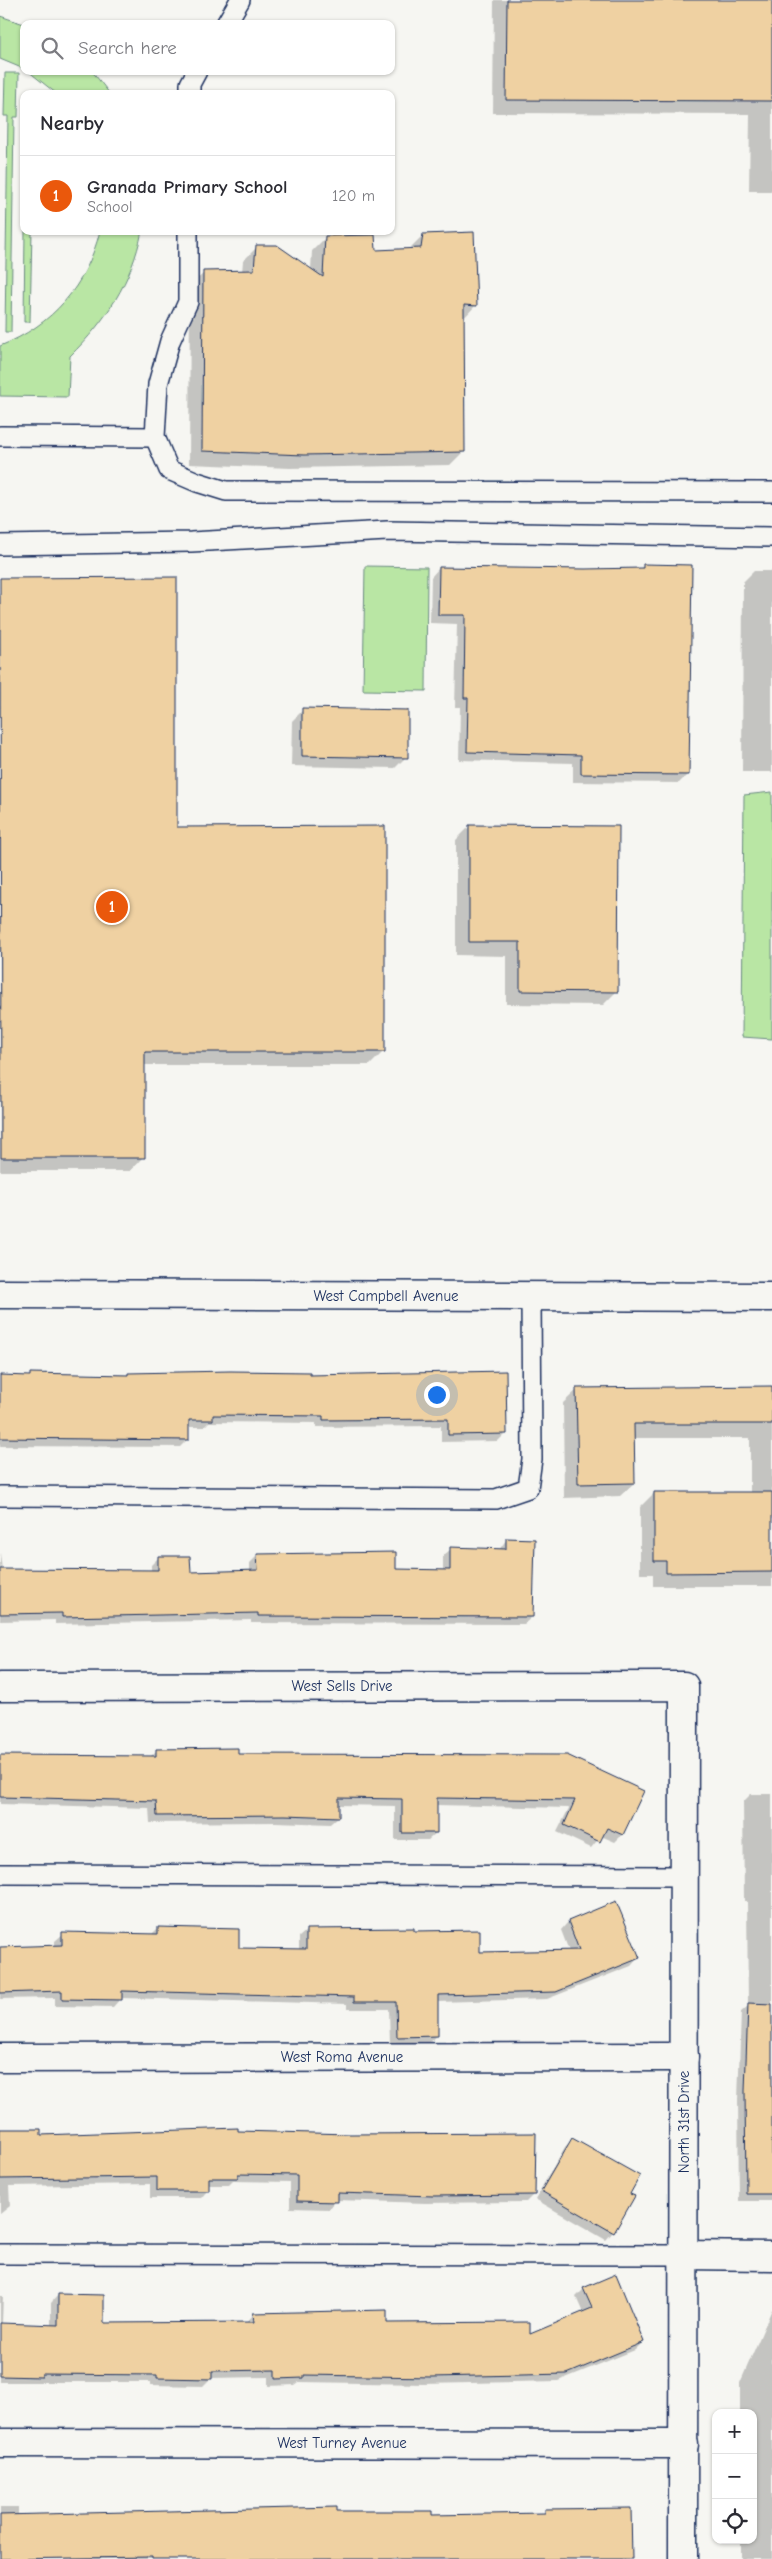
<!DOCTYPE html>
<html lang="en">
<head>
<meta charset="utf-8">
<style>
  :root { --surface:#fff; --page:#f2f2f3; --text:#2b2b33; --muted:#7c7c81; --line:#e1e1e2; --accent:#ea580c }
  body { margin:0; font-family:"Comic Neue",sans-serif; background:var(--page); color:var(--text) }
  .controls { position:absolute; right:15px; bottom:15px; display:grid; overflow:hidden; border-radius:10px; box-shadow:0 1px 4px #0004 }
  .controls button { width:45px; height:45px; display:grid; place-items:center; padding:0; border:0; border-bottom:1px solid var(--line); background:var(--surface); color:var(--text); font:25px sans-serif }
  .you { position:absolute; left:436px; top:1394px; width:18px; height:18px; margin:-12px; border:4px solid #fff; border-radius:50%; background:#1a73e8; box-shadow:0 0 0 8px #1a73e833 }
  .badge { display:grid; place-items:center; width:32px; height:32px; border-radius:50%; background:var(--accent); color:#fff; font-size:16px; font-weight:700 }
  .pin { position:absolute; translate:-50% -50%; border:2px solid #fff; box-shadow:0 1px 5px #0006 }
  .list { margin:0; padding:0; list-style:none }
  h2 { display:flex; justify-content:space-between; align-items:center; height:65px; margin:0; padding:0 20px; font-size:21px }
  h2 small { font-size:16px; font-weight:400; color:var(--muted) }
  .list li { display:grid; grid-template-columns:32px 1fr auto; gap:15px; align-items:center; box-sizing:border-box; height:80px; padding:0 20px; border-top:1px solid var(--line) }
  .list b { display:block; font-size:19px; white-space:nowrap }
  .list p { margin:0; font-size:16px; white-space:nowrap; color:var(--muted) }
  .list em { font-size:16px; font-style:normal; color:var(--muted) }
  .icon { flex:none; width:28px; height:28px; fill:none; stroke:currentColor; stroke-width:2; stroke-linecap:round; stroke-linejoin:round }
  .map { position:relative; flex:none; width:772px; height:2559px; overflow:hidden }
  .search { position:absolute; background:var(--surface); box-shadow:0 1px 4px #0004; left:20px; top:20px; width:375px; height:55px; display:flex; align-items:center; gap:12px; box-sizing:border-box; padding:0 18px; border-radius:10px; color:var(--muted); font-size:19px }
  .panel { position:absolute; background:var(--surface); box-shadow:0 1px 4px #0004; left:20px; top:90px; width:375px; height:145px; border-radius:10px }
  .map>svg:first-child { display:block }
  .green { fill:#b9e6a4; stroke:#6a8a81 }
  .shadow { fill:#0003 }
  .building { fill:#efd1a2; stroke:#1b2f5e }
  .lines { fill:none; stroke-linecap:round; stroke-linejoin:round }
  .lane-casing { stroke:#1b2f5e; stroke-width:22 }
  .street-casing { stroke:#1b2f5e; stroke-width:31 }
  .secondary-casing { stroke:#1b2f5e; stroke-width:31 }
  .lane { stroke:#f6f6f2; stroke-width:19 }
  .street { stroke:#f6f6f2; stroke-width:28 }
  .secondary { stroke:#f6f6f2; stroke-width:28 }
  .labels { text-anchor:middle; stroke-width:5; stroke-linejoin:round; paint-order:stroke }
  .street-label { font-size:15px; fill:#1b2f5e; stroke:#f6f6f2 }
</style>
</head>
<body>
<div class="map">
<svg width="772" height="2559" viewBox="0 0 772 2559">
  <rect width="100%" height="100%" fill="#f6f6f2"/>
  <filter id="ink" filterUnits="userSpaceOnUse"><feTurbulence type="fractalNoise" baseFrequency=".02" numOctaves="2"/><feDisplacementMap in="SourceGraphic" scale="10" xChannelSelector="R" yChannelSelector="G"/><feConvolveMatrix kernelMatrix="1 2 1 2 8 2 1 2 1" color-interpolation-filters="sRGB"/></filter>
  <g filter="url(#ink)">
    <g class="green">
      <path d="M 0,16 L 24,24 L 24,69 L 0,59 Z"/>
      <path d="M 28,71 L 92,71 L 110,94 L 57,94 Z"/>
      <path d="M 5,73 L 19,73 L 18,117 L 14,117 L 11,332 L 5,332 L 8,116 L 4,116 Z"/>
      <path d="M 25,231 L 32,231 L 30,322 L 24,322 Z"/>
      <path d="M 100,231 L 142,231 C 132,281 106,321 70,356 L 68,397 L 0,396 L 0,346 C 53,325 86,286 100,231 Z"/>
      <path d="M 365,566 L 427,567 L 426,691 L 363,690 Z"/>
      <path d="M 772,792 L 772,1039 L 742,1037 L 744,795 Z"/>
    </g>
    <g class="shadow">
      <path d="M 772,0 L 772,191 L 749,191 L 750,114 L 493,113 L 494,0 Z"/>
      <path d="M 423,235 L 476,305 L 463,319 L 464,451 L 450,465 L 290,468 L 189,464 L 190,286 L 204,273 L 242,272 L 243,261 L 257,247 L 311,270 L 312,251 L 326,237 L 375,252 L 409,249 Z"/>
      <path d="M 644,565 L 688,774 L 679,783 L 573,782 L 573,763 L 459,760 L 460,707 L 455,707 L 457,624 L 430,623 L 431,577 L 439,568 L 585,570 L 640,569 Z"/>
      <path d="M 754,571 L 772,571 L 772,772 L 742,772 L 743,582 Z"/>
      <path d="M 0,579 L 176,579 L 176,828 L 384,1051 L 370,1065 L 143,1065 L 143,1157 L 130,1171 L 0,1171 Z"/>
      <path d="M 303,710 L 406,757 L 395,768 L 291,766 L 292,721 Z"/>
      <path d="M 470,826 L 617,991 L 603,1005 L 506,1004 L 506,956 L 456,955 L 456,840 Z"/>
      <path d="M 128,1374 L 309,1376 L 505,1434 L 498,1441 L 441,1442 L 441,1426 L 316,1427 L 316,1423 L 209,1422 L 204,1427 L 188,1427 L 188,1439 L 180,1447 L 0,1446 L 0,1376 L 126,1376 Z"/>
      <path d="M 772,1387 L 772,1586 L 653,1586 L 653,1574 L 640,1574 L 640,1507 L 654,1493 L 750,1493 L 750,1438 L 633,1438 L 634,1483 L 620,1496 L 564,1498 L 563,1403 L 577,1390 Z"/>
      <path d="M 506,1540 L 532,1617 L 524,1624 L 251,1623 L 251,1620 L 55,1624 L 55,1620 L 0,1621 L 0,1553 L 2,1570 L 151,1571 L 151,1565 L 158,1558 L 190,1573 L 250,1572 L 250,1563 L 258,1555 L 394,1570 L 443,1571 L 443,1556 L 451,1549 L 499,1550 Z"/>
      <path d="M 156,1751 L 237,1755 L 567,1756 L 622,1835 L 615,1842 L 601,1836 L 591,1848 L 557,1832 L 569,1808 L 436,1805 L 436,1833 L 428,1840 L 395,1840 L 395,1806 L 338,1805 L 338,1817 L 330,1824 L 276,1822 L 150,1823 L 149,1808 L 0,1804 L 0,1812 L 0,1756 L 150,1757 Z"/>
      <path d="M 751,1794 L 772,1794 L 772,2201 L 739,2201 L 738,2100 L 741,2012 L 748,2006 L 747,1901 L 744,1901 L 743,1802 Z"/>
      <path d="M 615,1903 L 638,1958 L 631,1966 L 547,1999 L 437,2002 L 437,2036 L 429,2043 L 390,2044 L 389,2009 L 347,2009 L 347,2004 L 121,1998 L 113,2007 L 55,2006 L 55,1998 L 0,1999 L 0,1948 L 55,1946 L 55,1941 L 63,1934 L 151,1935 L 158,1928 L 237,1949 L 299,1950 L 299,1937 L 307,1930 L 413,1933 L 478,1953 L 569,1951 L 561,1930 L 568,1922 Z"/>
      <path d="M 0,2130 L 40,2136 L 237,2133 L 534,2194 L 526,2202 L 425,2203 L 337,2200 L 329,2209 L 290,2208 L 290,2182 L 233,2181 L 229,2185 L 208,2185 L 208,2190 L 201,2198 L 150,2198 L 150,2184 L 9,2186 L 10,2206 L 0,2214 Z"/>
      <path d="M 573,2139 L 628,2194 L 613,2232 L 606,2240 L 535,2199 L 565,2147 Z"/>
      <path d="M 584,2289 L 643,2342 L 635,2350 L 558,2381 L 424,2384 L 299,2382 L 295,2385 L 268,2386 L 268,2377 L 211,2378 L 203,2386 L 150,2385 L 150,2382 L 0,2382 L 0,2296 L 3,2296 L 2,2324 L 51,2326 L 51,2303 L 58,2295 L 102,2324 L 246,2323 L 254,2314 L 529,2336 L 583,2313 L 576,2297 Z"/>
      <path d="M 772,2309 L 772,2559 L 741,2559 L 741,2540 L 753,2540 L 753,2413 L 740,2413 L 740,2383 Z"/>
      <path d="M 0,2507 L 18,2507 L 18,2516 L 336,2512 L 431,2517 L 542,2515 L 546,2511 L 631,2559 L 0,2559 Z"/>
    </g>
    <g class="building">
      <path d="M 507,0 L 772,0 L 772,101 L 506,100 Z"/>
      <path d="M 474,232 L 477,306 L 464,305 L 465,452 L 304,455 L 202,451 L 203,271 L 254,270 L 256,245 L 277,245 L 323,277 L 325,236 L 375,235 L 376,250 L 421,248 L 423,234 Z"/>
      <path d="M 643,564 L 692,565 L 689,775 L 581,774 L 581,755 L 467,752 L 468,698 L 464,698 L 465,615 L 438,615 L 439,567 L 585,569 L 643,568 Z"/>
      <path d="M 177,577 L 177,827 L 385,826 L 385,1052 L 145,1052 L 145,1158 L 1,1158 L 0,578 Z"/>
      <path d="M 302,708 L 408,710 L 408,758 L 302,756 Z"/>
      <path d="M 469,825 L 619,826 L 618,992 L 520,991 L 520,942 L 469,942 Z"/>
      <path d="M 230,1371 L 310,1372 L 310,1375 L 506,1371 L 507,1434 L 448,1435 L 448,1419 L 323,1420 L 323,1416 L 213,1415 L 213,1420 L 189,1420 L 189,1440 L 0,1438 L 0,1375 L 30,1376 L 30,1373 L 128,1375 L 128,1373 Z"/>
      <path d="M 772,1386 L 772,1424 L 634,1424 L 635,1483 L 578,1484 L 576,1388 Z"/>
      <path d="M 654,1492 L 772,1492 L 772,1572 L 666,1573 L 666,1561 L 654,1561 Z"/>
      <path d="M 506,1538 L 535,1539 L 533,1617 L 258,1616 L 258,1613 L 62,1617 L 62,1613 L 0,1614 L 0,1569 L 158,1570 L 158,1556 L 190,1556 L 191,1572 L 258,1570 L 257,1554 L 396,1552 L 396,1569 L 450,1570 L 450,1547 L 506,1549 Z"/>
      <path d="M 238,1748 L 238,1754 L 567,1755 L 644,1791 L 623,1835 L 607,1828 L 600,1842 L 564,1825 L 575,1800 L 437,1798 L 437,1833 L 402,1833 L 402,1799 L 339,1798 L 339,1817 L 285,1815 L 157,1816 L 156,1801 L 0,1797 L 0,1755 L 156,1756 L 156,1749 Z"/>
      <path d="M 616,1901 L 640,1958 L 556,1992 L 438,1995 L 438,2036 L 397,2037 L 396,2002 L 354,2002 L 354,1997 L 122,1991 L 122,2000 L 62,1999 L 62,1991 L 0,1993 L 0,1947 L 62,1945 L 62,1932 L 158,1934 L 158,1927 L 239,1929 L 239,1948 L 306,1949 L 306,1929 L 414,1928 L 414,1931 L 480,1930 L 480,1952 L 579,1950 L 568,1921 Z"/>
      <path d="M 748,2003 L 772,2004 L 772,2194 L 746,2194 L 745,2091 Z"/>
      <path d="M 238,2128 L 238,2131 L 350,2134 L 536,2133 L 535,2195 L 433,2196 L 338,2193 L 338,2202 L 297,2201 L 297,2175 L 238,2174 L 238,2178 L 209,2178 L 209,2191 L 157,2191 L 157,2177 L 0,2179 L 0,2129 L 41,2129 L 41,2135 Z"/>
      <path d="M 572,2138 L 640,2176 L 630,2194 L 635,2196 L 614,2233 L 541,2191 Z"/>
      <path d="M 616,2274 L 644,2342 L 567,2374 L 432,2377 L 304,2375 L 304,2378 L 275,2379 L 275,2370 L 212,2371 L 212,2379 L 157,2378 L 157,2375 L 42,2374 L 42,2377 L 0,2376 L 0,2323 L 58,2325 L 58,2294 L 104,2295 L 104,2323 L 254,2322 L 253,2313 L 387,2310 L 387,2323 L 530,2322 L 530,2334 L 592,2308 L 583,2288 Z"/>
      <path d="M 337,2507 L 337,2511 L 432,2511 L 432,2515 L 545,2513 L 545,2509 L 631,2508 L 632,2559 L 152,2559 L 152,2557 L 0,2559 L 0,2515 Z"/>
    </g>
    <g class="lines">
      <defs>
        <g id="lane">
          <path d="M 226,24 L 240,0"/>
          <path d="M 190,94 L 190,84 L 197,71"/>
          <path d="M 188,231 L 188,302 L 170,341 L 158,384 L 155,437 L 169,470 L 197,482 L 226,491 L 772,492"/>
          <path d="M 0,436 L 155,437"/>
          <path d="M 0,545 L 191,542 L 387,531 L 772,537"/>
          <path d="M 0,1496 L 496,1499 L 528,1488 L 532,1459 L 531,1296"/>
          <path d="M 0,1874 L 684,1876"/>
          <path d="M 0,2254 L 683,2255"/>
        </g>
        <g id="street">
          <path d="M 0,1687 L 684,1686 L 683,2559"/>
          <path d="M 0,2058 L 684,2057"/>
          <path d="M 683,2255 L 772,2256"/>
          <path d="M 0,2443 L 684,2444"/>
        </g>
        <path id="secondary" d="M 0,1294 L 772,1297"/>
      </defs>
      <use href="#lane" class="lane-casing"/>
      <use href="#street" class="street-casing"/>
      <use href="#secondary" class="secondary-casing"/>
      <use href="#lane" class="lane"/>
      <use href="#street" class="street"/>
      <use href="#secondary" class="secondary"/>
    </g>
  </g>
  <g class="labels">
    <g class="street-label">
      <text x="386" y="1301">West Campbell Avenue</text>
      <text x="342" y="1691">West Sells Drive</text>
      <text x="342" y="2062">West Roma Avenue</text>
      <text transform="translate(684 2122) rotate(-90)" y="5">North 31st Drive</text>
      <text x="342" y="2448">West Turney Avenue</text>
    </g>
  </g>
</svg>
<div class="controls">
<button>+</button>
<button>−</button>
<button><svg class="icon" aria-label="locate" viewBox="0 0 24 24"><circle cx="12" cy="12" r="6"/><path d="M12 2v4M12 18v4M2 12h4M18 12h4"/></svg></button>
</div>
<div class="you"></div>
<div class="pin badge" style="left:112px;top:907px">1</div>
<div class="search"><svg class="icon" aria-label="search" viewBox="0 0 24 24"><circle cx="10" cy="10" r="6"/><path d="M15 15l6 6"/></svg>Search here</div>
<section class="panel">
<h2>Nearby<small></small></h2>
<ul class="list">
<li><span class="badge">1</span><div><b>Granada Primary School</b><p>School</p></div><em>120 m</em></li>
</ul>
</section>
</div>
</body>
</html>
